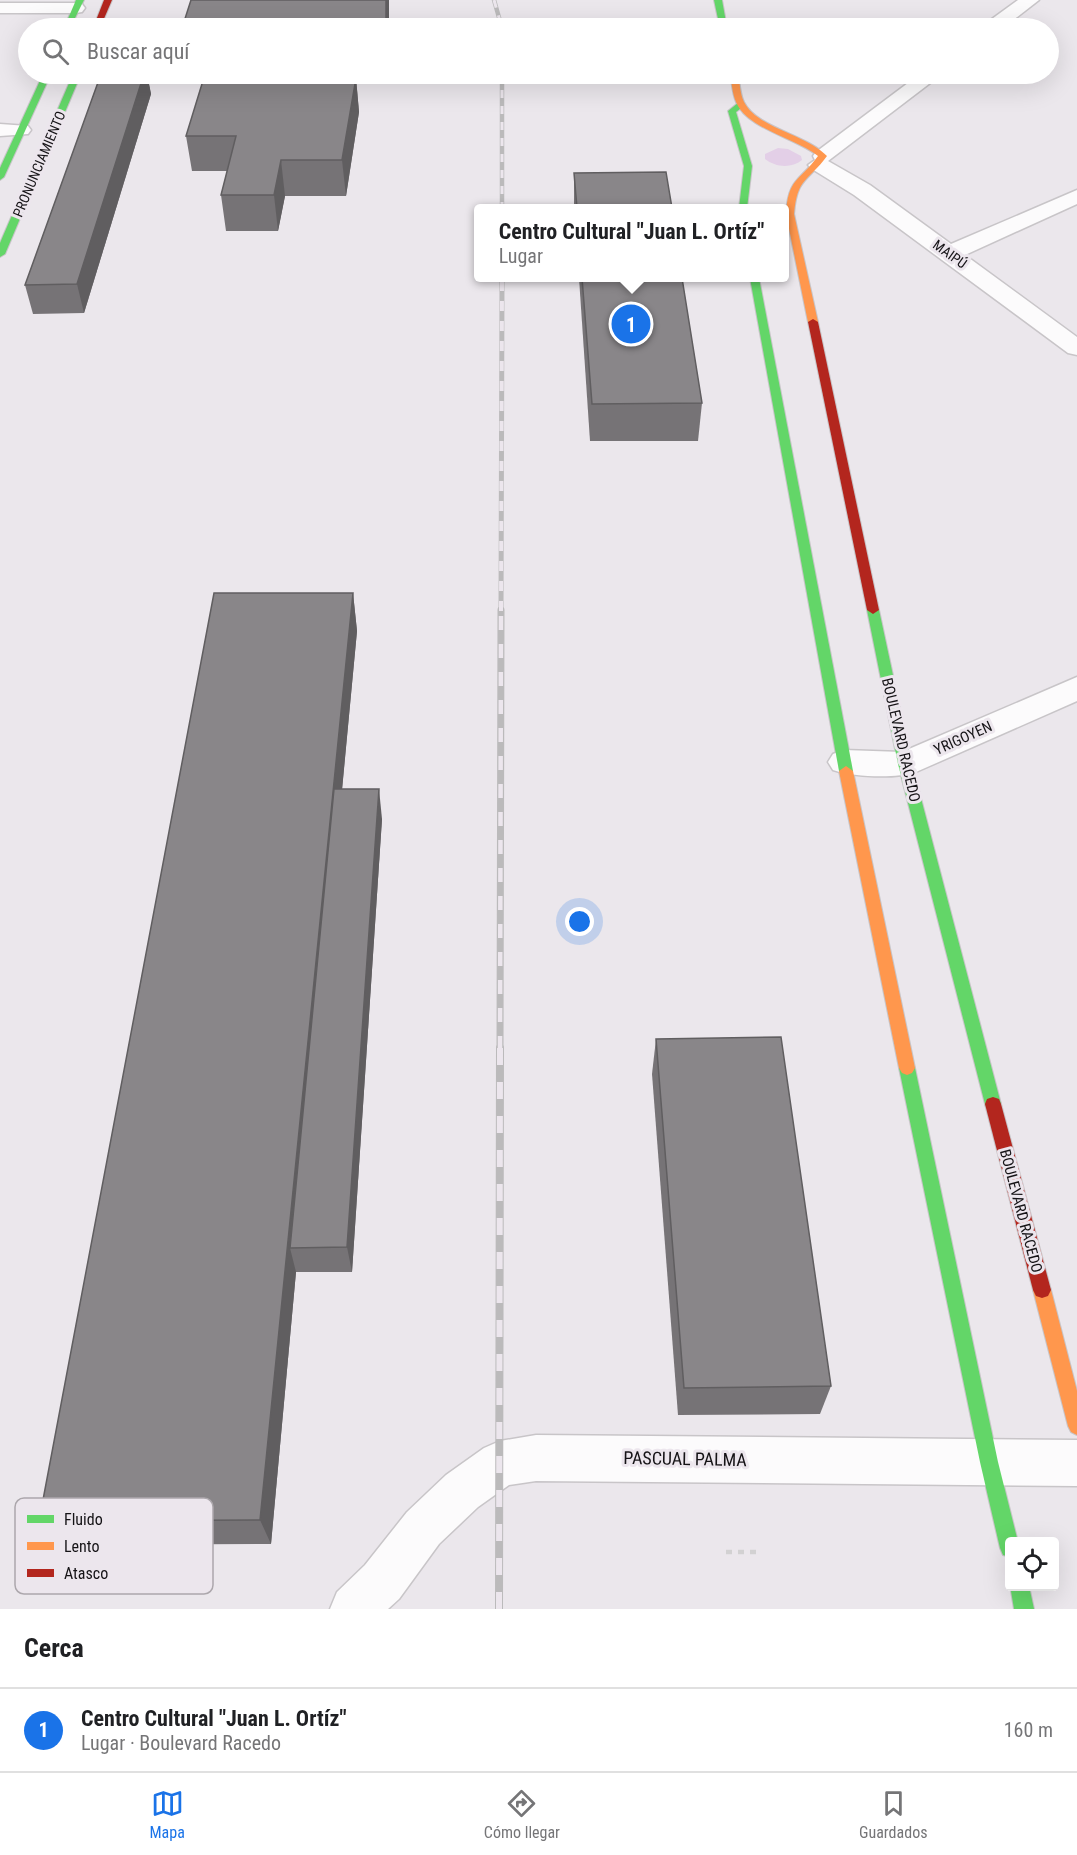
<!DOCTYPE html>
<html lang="es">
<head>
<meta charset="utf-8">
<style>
  :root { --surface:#fff; --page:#f2f2f2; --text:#202124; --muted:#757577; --line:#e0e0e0; --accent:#1a73e8 }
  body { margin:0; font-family:"Roboto Condensed",sans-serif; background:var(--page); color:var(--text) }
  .controls { position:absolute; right:18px; bottom:18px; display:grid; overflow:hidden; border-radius:6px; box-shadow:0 6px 24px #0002 }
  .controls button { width:54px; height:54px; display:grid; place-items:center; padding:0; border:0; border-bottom:2px solid var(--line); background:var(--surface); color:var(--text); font:30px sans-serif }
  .you { position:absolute; left:580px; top:922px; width:21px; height:21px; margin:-15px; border:4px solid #fff; border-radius:50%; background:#1a73e8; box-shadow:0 0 0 9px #1a73e833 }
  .badge { display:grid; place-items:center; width:39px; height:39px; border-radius:50%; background:var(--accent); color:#fff; font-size:20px; font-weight:700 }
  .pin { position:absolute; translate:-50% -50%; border:3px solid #fff; box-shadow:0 2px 6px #0006 }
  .popup { position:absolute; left:474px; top:204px; width:315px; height:78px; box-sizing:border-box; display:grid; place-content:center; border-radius:6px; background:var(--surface); filter:drop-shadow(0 2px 4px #0005); font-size:20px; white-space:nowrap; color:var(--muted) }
  .popup b { font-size:22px; color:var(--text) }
  .popup::after { content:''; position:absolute; left:50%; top:100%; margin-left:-12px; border:12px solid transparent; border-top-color:var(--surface) }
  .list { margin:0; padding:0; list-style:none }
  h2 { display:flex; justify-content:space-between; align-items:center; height:78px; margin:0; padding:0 24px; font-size:26px }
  h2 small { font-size:20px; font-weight:400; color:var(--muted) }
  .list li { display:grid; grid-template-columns:39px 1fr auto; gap:18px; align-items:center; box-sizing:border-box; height:84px; padding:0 24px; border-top:2px solid var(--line) }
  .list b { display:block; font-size:22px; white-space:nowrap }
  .list p { margin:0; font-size:20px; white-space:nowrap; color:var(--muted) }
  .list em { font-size:20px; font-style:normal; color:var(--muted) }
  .icon { flex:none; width:33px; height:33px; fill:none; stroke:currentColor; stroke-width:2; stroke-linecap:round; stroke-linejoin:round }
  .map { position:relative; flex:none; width:1077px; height:1609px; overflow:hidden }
  .search { position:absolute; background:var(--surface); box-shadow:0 6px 24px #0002; left:18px; right:18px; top:18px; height:66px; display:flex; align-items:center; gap:15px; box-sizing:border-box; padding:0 21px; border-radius:33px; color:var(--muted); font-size:22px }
  .sheet { height:162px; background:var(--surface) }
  nav { display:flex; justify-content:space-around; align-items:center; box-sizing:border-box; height:84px; border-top:2px solid var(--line); background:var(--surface); font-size:16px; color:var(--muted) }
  nav a { display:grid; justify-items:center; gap:3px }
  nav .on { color:var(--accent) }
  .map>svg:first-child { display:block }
  .green { fill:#e3cfe7 }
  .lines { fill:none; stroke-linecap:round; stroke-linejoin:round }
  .street-casing { stroke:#c8c5c8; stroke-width:3 }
  .fast-casing { stroke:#c8c5c8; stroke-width:2 }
  .slow-casing { stroke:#c8c5c8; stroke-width:2 }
  .jam-casing { stroke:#c8c5c8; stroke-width:2 }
  .path { stroke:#d2d1d2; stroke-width:4.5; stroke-dasharray:6 6; stroke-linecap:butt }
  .street { fill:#fcfbfc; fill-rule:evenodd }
  .fast { fill:#63d668; fill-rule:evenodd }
  .slow { fill:#ff974d; fill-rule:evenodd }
  .jam { fill:#b3261e; fill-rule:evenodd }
  .rail-far3-casing { stroke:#bbbabb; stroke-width:4.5 }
  .rail-far2-casing { stroke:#bbbabb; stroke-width:5 }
  .rail-far1-casing { stroke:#bbbabb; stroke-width:7 }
  .rail-casing { stroke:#bbbabb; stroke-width:8 }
  .rail-far3 { stroke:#ece6ed; stroke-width:3; stroke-dasharray:8; stroke-linecap:butt }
  .rail-far2 { stroke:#ece6ed; stroke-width:4; stroke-dasharray:10; stroke-linecap:butt }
  .rail-far1 { stroke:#ece6ed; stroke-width:4.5; stroke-dasharray:14; stroke-linecap:butt }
  .rail { stroke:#ece6ed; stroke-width:6; stroke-dasharray:17; stroke-linecap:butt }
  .wall { fill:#767376 }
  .shaded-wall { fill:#605e60 }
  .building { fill:#898689; stroke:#605e60; stroke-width:1.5 }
  .labels { text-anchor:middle; stroke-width:6; stroke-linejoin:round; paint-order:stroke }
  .far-street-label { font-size:14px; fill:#151316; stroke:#ece6ed }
  .street-label { font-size:15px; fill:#151316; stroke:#ece6ed }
  .near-street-label { font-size:18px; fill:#151316; stroke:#ece6ed }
  .key { fill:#ece6ed; stroke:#aca7ac; stroke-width:1.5 }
  .key-label { font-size:16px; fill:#151316 }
</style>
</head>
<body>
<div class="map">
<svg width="1077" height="1609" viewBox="0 0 1077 1609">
  <rect width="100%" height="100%" fill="#ebe7ec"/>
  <path class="green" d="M 778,148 L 788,149 L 801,156 L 802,160 C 791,169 775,167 765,159 L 765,154 Z"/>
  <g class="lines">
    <defs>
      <g id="street">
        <path d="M 1018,0 L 1039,0 L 1003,28 L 983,28 L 985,24 Z"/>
        <path d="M 0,3 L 76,3 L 82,4 L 85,8 L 82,12 L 76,13 L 0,13 Z"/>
        <path d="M 920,74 L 942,74 L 828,161 L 870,185 L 951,244 L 1077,190 L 1077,204 L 965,255 L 1077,337 L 1077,355 L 1068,353 L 854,195 L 812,169 L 808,165 L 815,160 L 813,156 L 816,152 Z"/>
        <path d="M 0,124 L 28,126 L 31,130 L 28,134 L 0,136 Z"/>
        <path d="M 1077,677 L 1077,701 L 916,772 C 895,779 854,777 833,770 L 828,762 L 833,754 L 844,750 L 902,752 Z"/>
        <path d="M 536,1435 L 1077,1440 L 1077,1486 L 536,1481 L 509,1485 L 478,1507 L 439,1544 L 399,1599 L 388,1609 L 330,1609 L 337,1592 L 365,1565 L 407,1512 L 446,1475 L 484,1448 L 500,1441 Z"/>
      </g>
      <g id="fast">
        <path d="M 76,0 L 84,0 L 70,28 L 64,28 Z"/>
        <path d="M 714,0 L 722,0 L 727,28 L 720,28 Z"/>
        <path d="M 43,74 L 51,74 L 4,177 L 0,180 L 0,168 Z"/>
        <path d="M 73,74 L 81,74 L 5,254 L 0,257 L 0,243 Z"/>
        <path d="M 738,103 L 745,105 L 736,112 L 752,166 L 747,208 L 739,208 L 744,166 L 728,111 Z"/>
        <path d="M 750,278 L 759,278 L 853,771 L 846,776 L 839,771 Z"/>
        <path d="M 873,606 L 879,610 L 912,764 L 1001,1104 L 999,1109 L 993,1111 L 987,1109 L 985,1104 L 898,764 L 867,610 Z"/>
        <path d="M 907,1061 L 912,1063 L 915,1068 L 998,1462 L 1018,1542 L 1010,1542 L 1010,1557 L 1003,1555 L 1000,1548 L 980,1462 L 899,1068 L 902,1063 Z"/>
        <path d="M 1010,1585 L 1029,1586 L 1034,1609 L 1014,1609 Z"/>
      </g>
      <g id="slow">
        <path d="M 730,74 L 738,74 C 740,83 740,94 744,102 C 757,128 806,134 827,156 C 808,182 797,177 794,214 L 818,322 L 816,324 L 808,322 L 786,214 C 788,178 799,182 818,156 C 796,138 747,129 736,102 C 732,93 732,83 730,74 Z"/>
        <path d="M 846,766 L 853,771 L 915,1068 L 912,1073 L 907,1075 L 902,1073 L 899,1068 L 839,771 Z"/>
        <path d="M 1042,1282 L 1048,1284 L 1051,1290 L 1077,1391 L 1077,1435 L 1071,1432 L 1068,1426 L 1033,1290 L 1036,1284 Z"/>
      </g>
      <g id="jam">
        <path d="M 104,0 L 112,0 L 100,28 L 93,28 Z"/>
        <path d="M 813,319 L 818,322 L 879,610 L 873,614 L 867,610 L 808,322 Z"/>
        <path d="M 993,1097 L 999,1099 L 1001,1104 L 1051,1290 L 1048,1296 L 1042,1298 L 1036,1296 L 1033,1290 L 985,1104 L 987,1099 Z"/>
      </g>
    </defs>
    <use href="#street" class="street-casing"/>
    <use href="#fast" class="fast-casing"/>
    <use href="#slow" class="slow-casing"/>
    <use href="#jam" class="jam-casing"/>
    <path class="path" d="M 726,1552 L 758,1552"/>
    <use href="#street" class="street"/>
    <use href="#fast" class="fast"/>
    <use href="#slow" class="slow"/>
    <use href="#jam" class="jam"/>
    <defs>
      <g id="rail-far3">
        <path d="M 494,0 L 502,28"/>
        <path d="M 502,74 L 502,208"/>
      </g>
      <path id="rail-far2" d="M 501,611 L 502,278"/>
      <path id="rail-far1" d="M 500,1050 L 501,610"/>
      <path id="rail" d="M 499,1609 L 500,1048"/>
    </defs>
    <use href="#rail-far3" class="rail-far3-casing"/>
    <use href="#rail-far2" class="rail-far2-casing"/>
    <use href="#rail-far1" class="rail-far1-casing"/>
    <use href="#rail" class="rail-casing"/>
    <use href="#rail-far3" class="rail-far3"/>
    <use href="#rail-far2" class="rail-far2"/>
    <use href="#rail-far1" class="rail-far1"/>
    <use href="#rail" class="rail"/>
  </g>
  <g class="wall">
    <path d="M 101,74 L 147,74 L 151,94 L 84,313 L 33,314 L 25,285 Z"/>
    <path d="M 205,74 L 345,74 L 345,78 L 356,78 L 359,112 L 346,196 L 285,196 L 278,231 L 226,231 L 221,195 L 227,171 L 192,171 L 186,136 Z"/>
    <path d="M 574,173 L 672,208 L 574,208 Z"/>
    <path d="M 579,278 L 682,278 L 702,403 L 698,441 L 590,441 Z"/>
    <path d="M 353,593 L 357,631 L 342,789 L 382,819 L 352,1272 L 296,1272 L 271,1544 L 58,1545 L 39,1521 Z"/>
    <path d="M 656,1039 L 831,1386 L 820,1414 L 678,1415 L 652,1074 Z"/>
  </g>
  <g class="shaded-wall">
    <rect x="386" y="0" width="3" height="28"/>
    <path d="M 144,74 L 147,74 L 151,94 L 84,313 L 77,284 Z"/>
    <path d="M 341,74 L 345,74 L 346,94 L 341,78 Z"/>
    <path d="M 356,78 L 359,112 L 346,196 L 342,160 Z"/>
    <path d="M 281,160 L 285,196 L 278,231 L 274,195 Z"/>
    <path d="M 353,593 L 357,631 L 299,1247 L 290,1248 L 296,1272 L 271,1544 L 260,1520 Z"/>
    <path d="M 379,789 L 382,819 L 352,1272 L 347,1247 Z"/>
  </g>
  <g class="building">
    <path d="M 191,0 L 386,0 L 386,28 L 182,28 Z"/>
    <path d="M 101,74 L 144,74 L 77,284 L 25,285 Z"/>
    <path d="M 205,74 L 341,74 L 341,78 L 356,78 L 342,160 L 281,160 L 274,195 L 221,195 L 236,136 L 186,136 Z"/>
    <path d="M 666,172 L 672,208 L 577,208 L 574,173 Z"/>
    <path d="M 582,278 L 682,278 L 702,403 L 592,404 Z"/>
    <path d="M 214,593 L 353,593 L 260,1520 L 39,1521 Z"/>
    <path d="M 334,789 L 379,789 L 347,1247 L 290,1248 Z"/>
    <path d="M 781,1037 L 831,1386 L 684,1388 L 656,1039 Z"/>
  </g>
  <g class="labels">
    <g class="far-street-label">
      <text transform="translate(39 164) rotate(-67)" y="5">PRONUNCIAMIENTO</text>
      <text transform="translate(950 254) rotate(36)" y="5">MAIPÚ</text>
    </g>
    <g class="street-label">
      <text transform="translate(963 738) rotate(-24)" y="5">YRIGOYEN</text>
      <text transform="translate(901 740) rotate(77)" y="5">BOULEVARD RACEDO</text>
      <text transform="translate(1021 1211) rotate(75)" y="5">BOULEVARD RACEDO</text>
    </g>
    <g class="near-street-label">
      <text transform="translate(685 1459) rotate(1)" y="6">PASCUAL PALMA</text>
    </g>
  </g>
  <rect x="15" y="1498" width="198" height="96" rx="9" class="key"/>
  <rect x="27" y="1515" width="27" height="8" fill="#63d668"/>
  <rect x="27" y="1542" width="27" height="8" fill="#ff974d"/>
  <rect x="27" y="1569" width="27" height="8" fill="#b3261e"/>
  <g class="key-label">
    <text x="64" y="1525">Fluido</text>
    <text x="64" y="1552">Lento</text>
    <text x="64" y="1579">Atasco</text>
  </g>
</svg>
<div class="controls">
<button><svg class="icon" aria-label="locate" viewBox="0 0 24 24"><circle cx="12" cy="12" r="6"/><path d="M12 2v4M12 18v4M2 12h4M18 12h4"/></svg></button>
</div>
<div class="you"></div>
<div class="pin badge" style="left:631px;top:324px">1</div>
<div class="popup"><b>Centro Cultural &quot;Juan L. Ortíz&quot;</b>Lugar</div>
<div class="search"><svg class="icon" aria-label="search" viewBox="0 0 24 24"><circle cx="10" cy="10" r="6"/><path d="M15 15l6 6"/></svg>Buscar aquí</div>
</div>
<section class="sheet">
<h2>Cerca<small></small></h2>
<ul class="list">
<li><span class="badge">1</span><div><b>Centro Cultural &quot;Juan L. Ortíz&quot;</b><p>Lugar · Boulevard Racedo</p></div><em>160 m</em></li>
</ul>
</section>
<nav>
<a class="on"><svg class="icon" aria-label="map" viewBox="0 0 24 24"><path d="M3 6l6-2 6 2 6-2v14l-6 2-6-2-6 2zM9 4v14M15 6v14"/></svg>Mapa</a>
<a><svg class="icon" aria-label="directions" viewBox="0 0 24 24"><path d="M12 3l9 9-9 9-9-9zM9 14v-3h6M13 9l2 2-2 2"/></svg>Cómo llegar</a>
<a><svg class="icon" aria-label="saved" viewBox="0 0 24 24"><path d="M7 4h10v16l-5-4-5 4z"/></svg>Guardados</a>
</nav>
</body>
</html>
